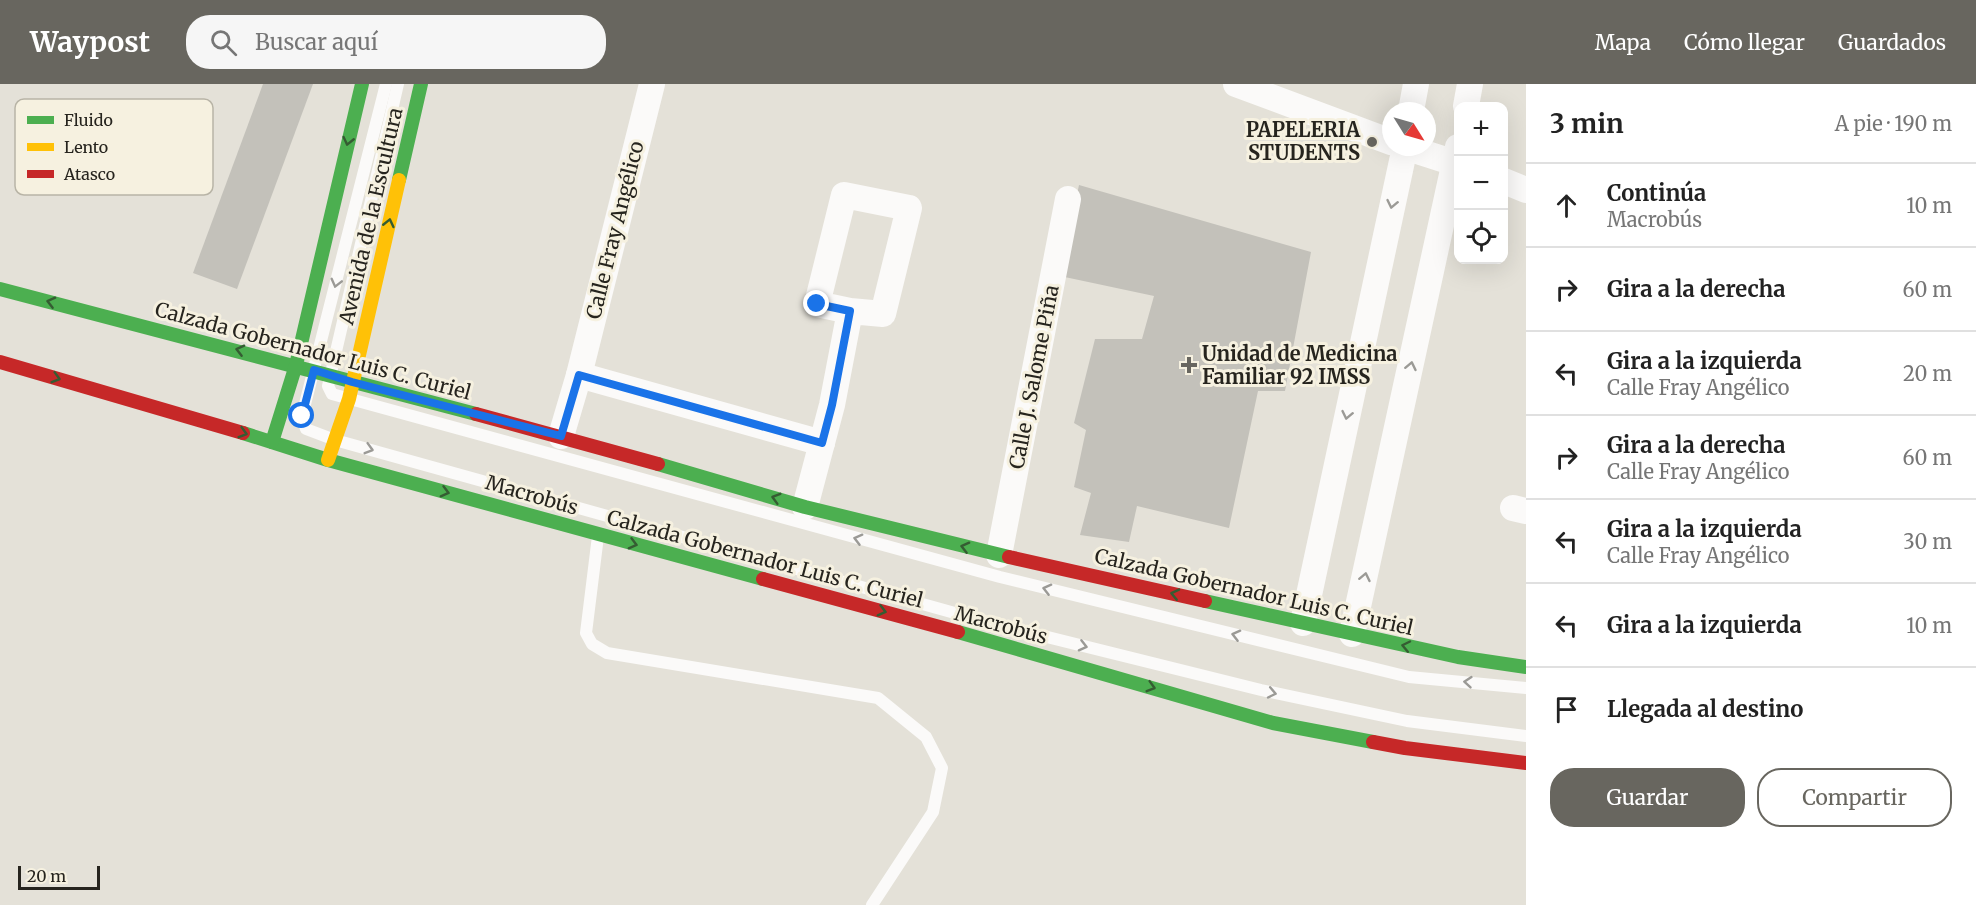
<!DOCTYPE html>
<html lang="es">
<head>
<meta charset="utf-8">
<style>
  :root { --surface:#fff; --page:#f6f6f6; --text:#222; --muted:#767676; --line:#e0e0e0; --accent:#68665f }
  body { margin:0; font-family:Merriweather,serif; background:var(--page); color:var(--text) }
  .controls { position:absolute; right:18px; top:18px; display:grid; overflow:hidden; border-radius:12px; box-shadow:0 6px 24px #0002 }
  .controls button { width:54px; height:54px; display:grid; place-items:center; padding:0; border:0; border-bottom:2px solid var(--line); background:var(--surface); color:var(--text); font:30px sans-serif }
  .compass { position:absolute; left:1382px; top:18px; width:54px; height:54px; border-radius:50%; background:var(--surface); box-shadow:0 6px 24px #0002; rotate:127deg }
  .scale { position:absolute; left:18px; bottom:15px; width:82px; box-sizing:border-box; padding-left:6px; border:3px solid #26241e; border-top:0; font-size:16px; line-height:21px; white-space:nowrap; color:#26241e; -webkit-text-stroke:4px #f6f1e0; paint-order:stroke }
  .stop { position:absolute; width:18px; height:18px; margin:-14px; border:4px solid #1a73e8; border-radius:50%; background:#fff }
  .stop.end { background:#1a73e8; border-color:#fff; box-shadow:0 2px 6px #0008 }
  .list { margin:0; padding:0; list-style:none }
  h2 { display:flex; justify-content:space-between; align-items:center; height:78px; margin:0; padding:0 24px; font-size:26px }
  h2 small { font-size:20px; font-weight:400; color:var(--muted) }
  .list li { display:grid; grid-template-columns:39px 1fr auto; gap:18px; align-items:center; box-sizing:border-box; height:84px; padding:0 24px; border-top:2px solid var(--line) }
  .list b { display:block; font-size:22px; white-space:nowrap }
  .list p { margin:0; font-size:20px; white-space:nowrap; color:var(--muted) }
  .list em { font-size:20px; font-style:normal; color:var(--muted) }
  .actions { display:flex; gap:12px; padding:18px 24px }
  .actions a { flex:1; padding:14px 0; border:2px solid var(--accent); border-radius:24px; text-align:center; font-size:21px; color:var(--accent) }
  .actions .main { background:var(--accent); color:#fff }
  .icon { flex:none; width:33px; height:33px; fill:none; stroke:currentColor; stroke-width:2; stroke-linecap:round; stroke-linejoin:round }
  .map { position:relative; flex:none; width:1526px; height:821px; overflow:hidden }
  header { display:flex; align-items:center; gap:36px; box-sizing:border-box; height:84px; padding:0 30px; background:var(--accent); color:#fff }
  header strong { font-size:28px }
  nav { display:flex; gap:33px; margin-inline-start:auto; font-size:21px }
  .search { width:420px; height:54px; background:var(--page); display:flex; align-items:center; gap:15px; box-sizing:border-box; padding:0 21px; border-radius:24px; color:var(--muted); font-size:22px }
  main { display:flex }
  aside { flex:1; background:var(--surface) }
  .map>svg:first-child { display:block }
  .building { fill:#c3c1ba }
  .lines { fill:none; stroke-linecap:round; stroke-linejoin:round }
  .lane { stroke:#fbfaf9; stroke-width:12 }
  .street { stroke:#fbfaf9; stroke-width:26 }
  .fast { stroke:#4caf50; stroke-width:14 }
  .slow { stroke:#ffc107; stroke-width:14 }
  .jam { stroke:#c62828; stroke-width:14 }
  .oneway { stroke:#355c32 }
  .oneway2 { stroke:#9b9a96 }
  .route { stroke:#1a73e8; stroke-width:8 }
  .poi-dot { fill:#68665f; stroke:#f6f1e0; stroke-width:2 }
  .labels { text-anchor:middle; stroke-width:6; stroke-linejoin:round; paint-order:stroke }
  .poi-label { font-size:20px; font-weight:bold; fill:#26241e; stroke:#f6f1e0; text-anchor:end }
  .street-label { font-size:20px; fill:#26241e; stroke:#f6f1e0 }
  .key { fill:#f6f1e0; stroke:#b8b4a6; stroke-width:1.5 }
  .key-label { font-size:16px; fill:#26241e }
</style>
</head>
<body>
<header>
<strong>Waypost</strong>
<div class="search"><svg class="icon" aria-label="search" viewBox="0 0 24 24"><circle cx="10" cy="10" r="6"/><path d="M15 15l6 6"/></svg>Buscar aquí</div>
<nav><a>Mapa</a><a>Cómo llegar</a><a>Guardados</a></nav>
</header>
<main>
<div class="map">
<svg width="1526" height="821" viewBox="0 0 1526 821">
  <rect width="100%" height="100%" fill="#e4e1d8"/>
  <g class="building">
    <path d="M 263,0 L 313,0 L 237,205 L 193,189 Z"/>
    <path d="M 1079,101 L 1311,168 L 1285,307 L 1258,307 L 1229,444 L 1137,422 L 1129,458 L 1080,451 L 1091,409 L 1074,403 L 1086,346 L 1074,339 L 1095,255 L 1142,255 L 1154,212 L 1060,192 Z"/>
  </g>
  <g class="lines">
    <g class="lane">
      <path d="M 386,0 L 302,332 L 306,345 L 335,356 L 987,538 L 1261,606 L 1407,637 L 1526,652"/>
      <path d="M 398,0 L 328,302 L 332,310 L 1000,493 L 1409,593 L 1526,604"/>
      <path d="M 598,452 L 586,549 L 592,560 L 607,569 L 878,614 L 926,653 L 942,684 L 933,728 L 872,821"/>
    </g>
    <g class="street">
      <path d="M 1236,0 L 1391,58"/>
      <path d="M 1466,22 L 1470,0"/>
      <path d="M 1411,27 L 1416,0"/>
      <path d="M 1405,63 L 1458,80"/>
      <path d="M 1504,97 L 1526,106"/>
      <path d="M 579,291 L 822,359"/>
      <path d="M 561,352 L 579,291 L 652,0"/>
      <path d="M 805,423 L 832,321 L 850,227 L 883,230 L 909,124 L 844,111 L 817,220 L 850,227"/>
      <path d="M 1513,424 L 1526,427"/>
      <path d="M 999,471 L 1068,115"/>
      <path d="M 1303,539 L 1405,63"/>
      <path d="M 1352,550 L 1458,63"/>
    </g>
    <g class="fast">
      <path d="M 399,96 L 421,0"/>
      <path d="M 0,205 L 476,330"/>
      <path d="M 243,349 L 328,376 L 763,495"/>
      <path d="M 272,358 L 296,281 L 362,0"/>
      <path d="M 658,380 L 805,423 L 1009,473"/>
      <path d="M 1205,517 L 1458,573 L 1526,583"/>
      <path d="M 958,548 L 1273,639 L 1373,658"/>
    </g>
    <path class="slow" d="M 328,376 L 349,315 L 399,96"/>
    <g class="jam">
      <path d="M 0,278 L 243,349"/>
      <path d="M 476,330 L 658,380"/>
      <path d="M 1009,473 L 1205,517"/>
      <path d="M 763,495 L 958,548"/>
      <path d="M 1373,658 L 1405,664 L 1526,679"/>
    </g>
  </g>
  <defs><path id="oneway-chevron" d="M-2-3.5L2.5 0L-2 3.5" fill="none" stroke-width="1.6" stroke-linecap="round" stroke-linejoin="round" transform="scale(1.5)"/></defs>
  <g class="oneway">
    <use href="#oneway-chevron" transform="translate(348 57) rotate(103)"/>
    <use href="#oneway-chevron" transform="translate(389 139) rotate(-77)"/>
    <use href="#oneway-chevron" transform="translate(51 218) rotate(-166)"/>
    <use href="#oneway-chevron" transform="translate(240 266) rotate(-166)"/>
    <use href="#oneway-chevron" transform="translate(56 294) rotate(16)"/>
    <use href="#oneway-chevron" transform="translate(243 349) rotate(16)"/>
    <use href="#oneway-chevron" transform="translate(445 408) rotate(15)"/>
    <use href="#oneway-chevron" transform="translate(776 414) rotate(-164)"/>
    <use href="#oneway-chevron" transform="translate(633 460) rotate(15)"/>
    <use href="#oneway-chevron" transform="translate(965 463) rotate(-166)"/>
    <use href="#oneway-chevron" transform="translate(1175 510) rotate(-167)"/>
    <use href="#oneway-chevron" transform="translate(882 527) rotate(15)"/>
    <use href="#oneway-chevron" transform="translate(1406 562) rotate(-168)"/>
    <use href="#oneway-chevron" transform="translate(1151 603) rotate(16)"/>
  </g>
  <g class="oneway2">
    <use href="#oneway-chevron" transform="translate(1392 120) rotate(102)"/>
    <use href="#oneway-chevron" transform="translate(336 199) rotate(104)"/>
    <use href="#oneway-chevron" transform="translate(1411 282) rotate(-78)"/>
    <use href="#oneway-chevron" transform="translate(1347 331) rotate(102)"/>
    <use href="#oneway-chevron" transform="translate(369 365) rotate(16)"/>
    <use href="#oneway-chevron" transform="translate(858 455) rotate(-165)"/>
    <use href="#oneway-chevron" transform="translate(1365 493) rotate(-78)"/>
    <use href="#oneway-chevron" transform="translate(1047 505) rotate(-166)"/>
    <use href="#oneway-chevron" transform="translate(1236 551) rotate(-166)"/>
    <use href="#oneway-chevron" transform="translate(1083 562) rotate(14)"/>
    <use href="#oneway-chevron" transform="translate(1468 598) rotate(-175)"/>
    <use href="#oneway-chevron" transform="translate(1272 609) rotate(12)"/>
  </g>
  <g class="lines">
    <path class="route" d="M 302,332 L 314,286 L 352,298 L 561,352 L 579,291 L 822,359 L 832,321 L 850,227 L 817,220"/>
  </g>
  <g class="poi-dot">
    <circle cx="1372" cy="58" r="6"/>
    <path d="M1186 272h6v6h6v6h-6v6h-6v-6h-6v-6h6z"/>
  </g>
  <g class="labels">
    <g class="poi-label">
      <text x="1360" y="53">PAPELERIA<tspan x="1360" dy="23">STUDENTS</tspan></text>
      <text x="1202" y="277" text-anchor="start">Unidad de Medicina<tspan x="1202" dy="23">Familiar 92 IMSS</tspan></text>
    </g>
    <g class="street-label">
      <text transform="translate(371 132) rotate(-77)" y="7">Avenida de la Escultura</text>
      <text transform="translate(615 146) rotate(-76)" y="7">Calle Fray Angélico</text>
      <text transform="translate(313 267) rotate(15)" y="7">Calzada Gobernador Luis C. Curiel</text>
      <text transform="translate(1034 293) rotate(-79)" y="7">Calle J. Salome Piña</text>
      <text transform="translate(532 411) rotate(16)" y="7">Macrobús</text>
      <text transform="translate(765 475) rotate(15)" y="7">Calzada Gobernador Luis C. Curiel</text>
      <text transform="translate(1254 508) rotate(13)" y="7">Calzada Gobernador Luis C. Curiel</text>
      <text transform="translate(1001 541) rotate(15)" y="7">Macrobús</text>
    </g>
  </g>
  <rect x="15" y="15" width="198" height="96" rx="9" class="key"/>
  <rect x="27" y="32" width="27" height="8" fill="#4caf50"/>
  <rect x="27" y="59" width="27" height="8" fill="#ffc107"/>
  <rect x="27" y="86" width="27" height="8" fill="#c62828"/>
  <g class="key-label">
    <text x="64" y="42">Fluido</text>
    <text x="64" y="69">Lento</text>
    <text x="64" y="96">Atasco</text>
  </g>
</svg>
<div class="controls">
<button>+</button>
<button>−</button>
<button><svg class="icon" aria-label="locate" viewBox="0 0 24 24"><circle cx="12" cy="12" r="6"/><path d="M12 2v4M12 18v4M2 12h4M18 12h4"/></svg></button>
</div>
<svg class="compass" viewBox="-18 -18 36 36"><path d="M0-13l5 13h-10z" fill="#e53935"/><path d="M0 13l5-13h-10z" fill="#767676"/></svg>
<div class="scale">20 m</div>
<div class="stop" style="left:302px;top:332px"></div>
<div class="stop end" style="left:817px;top:220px"></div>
</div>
<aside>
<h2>3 min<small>A pie · 190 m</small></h2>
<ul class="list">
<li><svg class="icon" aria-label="ahead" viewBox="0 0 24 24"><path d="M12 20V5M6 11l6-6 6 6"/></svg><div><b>Continúa</b><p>Macrobús</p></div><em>10 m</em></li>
<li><svg class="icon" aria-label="right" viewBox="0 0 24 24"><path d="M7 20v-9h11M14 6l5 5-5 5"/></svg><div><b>Gira a la derecha</b></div><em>60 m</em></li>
<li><svg class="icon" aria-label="left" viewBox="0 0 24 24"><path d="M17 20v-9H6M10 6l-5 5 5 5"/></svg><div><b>Gira a la izquierda</b><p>Calle Fray Angélico</p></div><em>20 m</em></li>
<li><svg class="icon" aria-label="right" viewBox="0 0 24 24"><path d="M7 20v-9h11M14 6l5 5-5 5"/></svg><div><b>Gira a la derecha</b><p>Calle Fray Angélico</p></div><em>60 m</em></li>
<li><svg class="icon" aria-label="left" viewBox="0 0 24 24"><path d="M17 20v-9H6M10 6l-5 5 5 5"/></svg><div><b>Gira a la izquierda</b><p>Calle Fray Angélico</p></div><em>30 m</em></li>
<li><svg class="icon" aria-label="left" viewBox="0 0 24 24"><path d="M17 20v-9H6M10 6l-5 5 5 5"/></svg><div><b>Gira a la izquierda</b></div><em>10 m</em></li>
<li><svg class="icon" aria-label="arrive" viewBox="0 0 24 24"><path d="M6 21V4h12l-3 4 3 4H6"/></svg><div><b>Llegada al destino</b></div></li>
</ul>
<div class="actions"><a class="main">Guardar</a><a>Compartir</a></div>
</aside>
</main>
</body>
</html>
